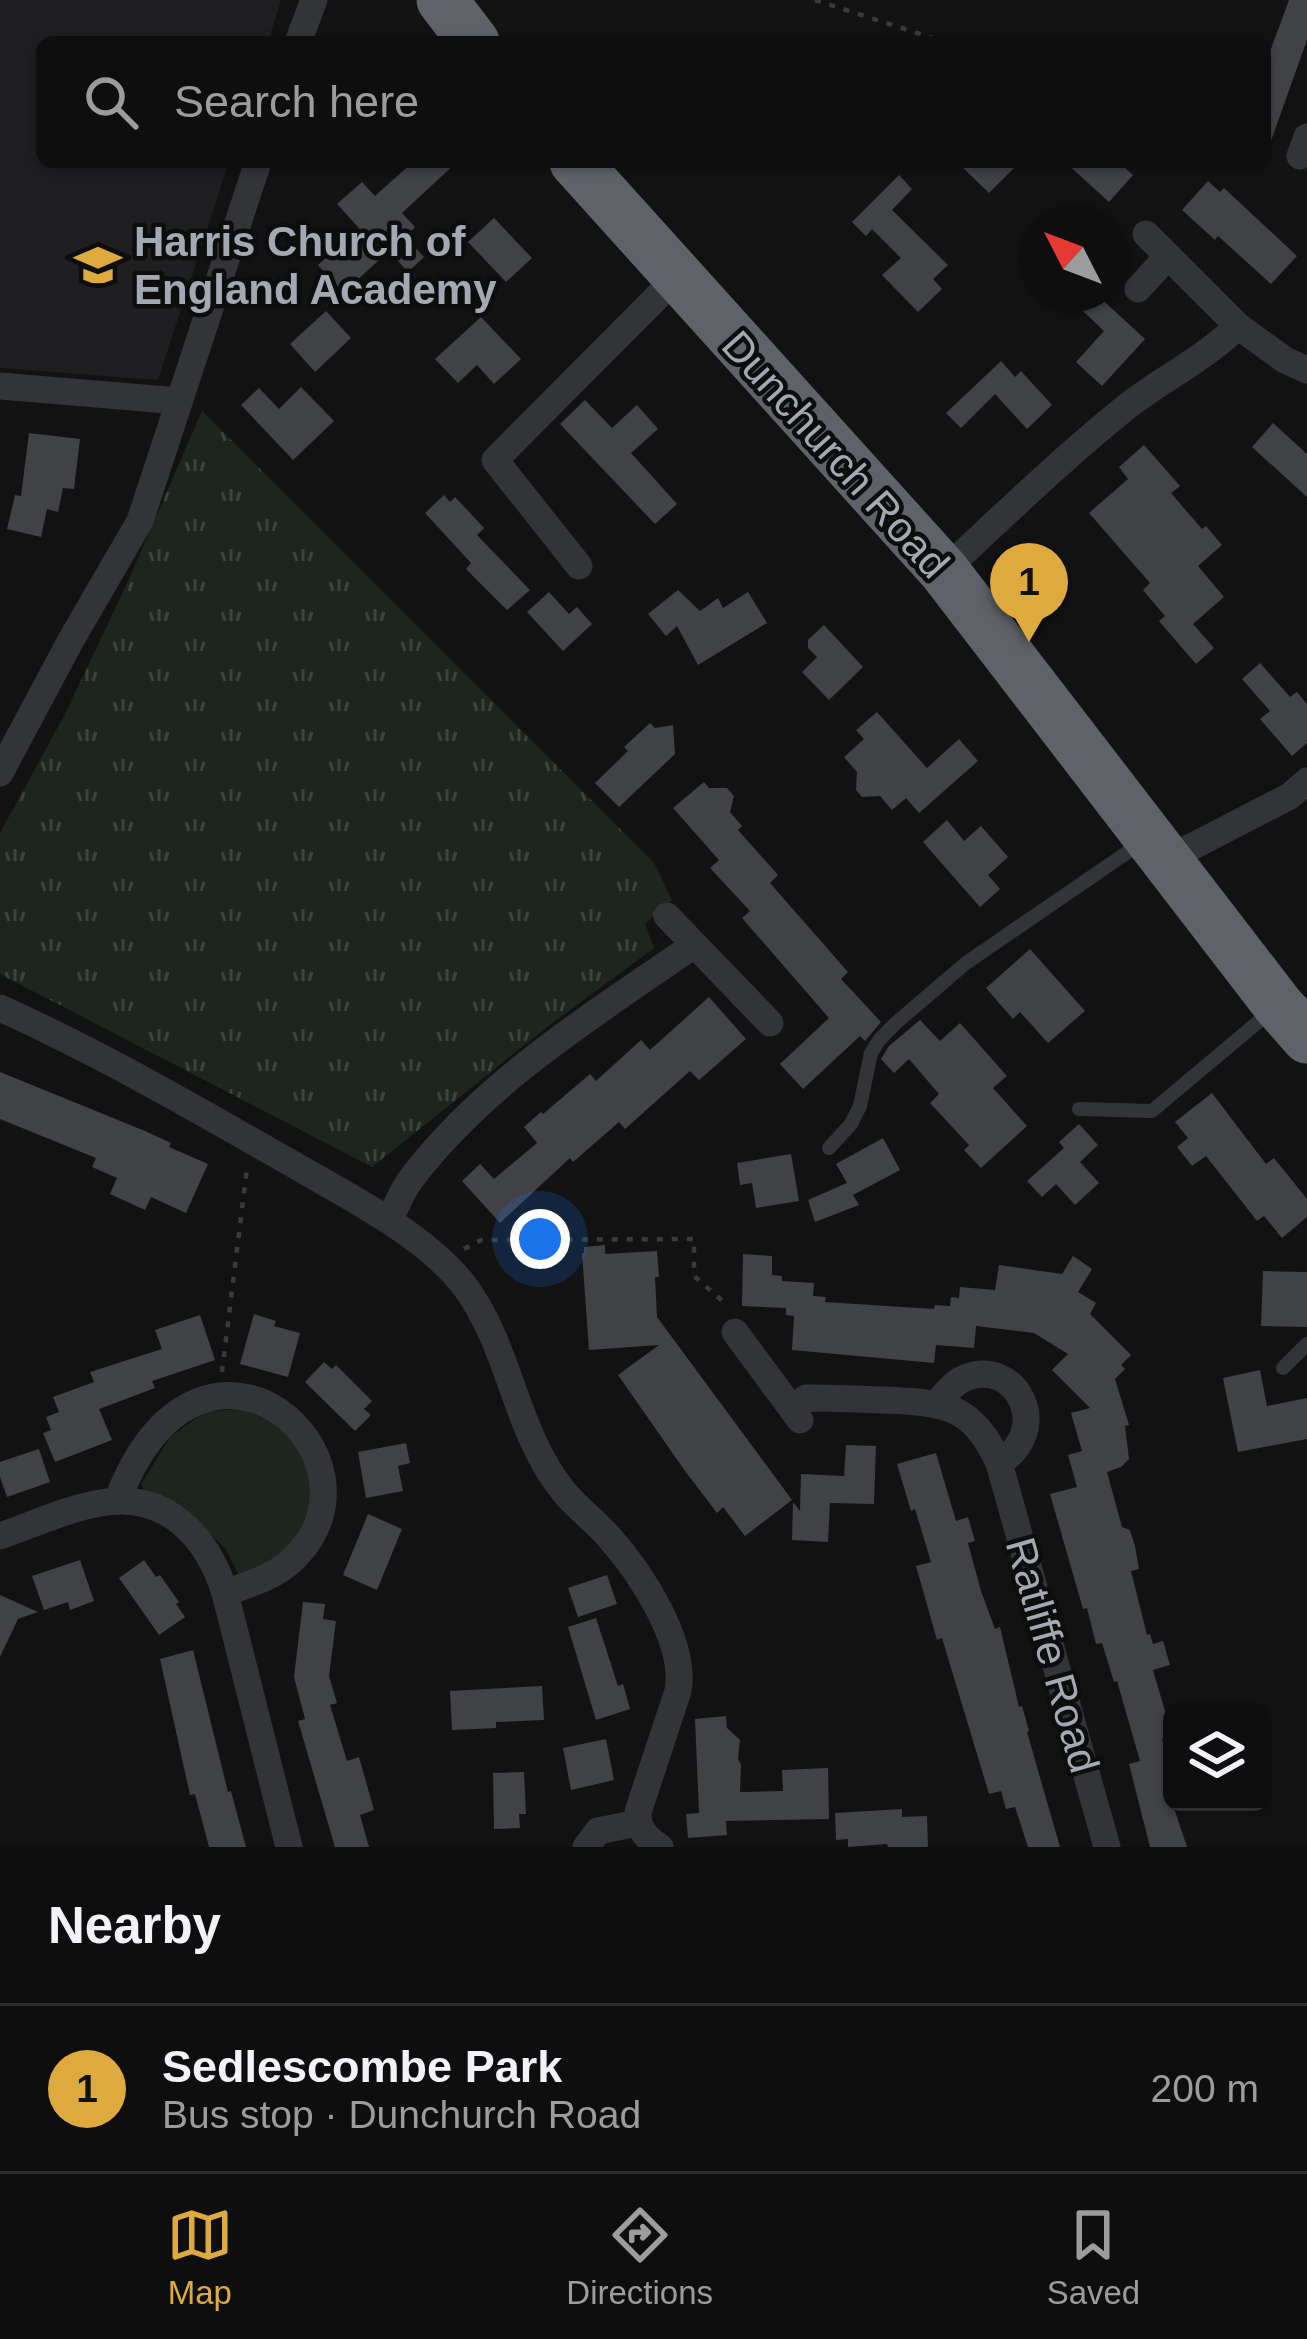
<!DOCTYPE html>
<html lang="en">
<head>
<meta charset="utf-8">
<style>
  :root { --surface:#0e0e0e; --page:#171717; --text:#f1f3f6; --muted:#9b9c9e; --line:#2e2e2e; --accent:#deaa3e }
  body { margin:0; font-family:Helvetica,sans-serif; background:var(--page); color:var(--text) }
  .controls { position:absolute; right:36px; bottom:36px; display:grid; overflow:hidden; border-radius:18px; box-shadow:0 3px 9px #0004 }
  .controls button { width:108px; height:108px; display:grid; place-items:center; padding:0; border:0; border-bottom:3px solid var(--line); background:var(--surface); color:var(--text); font:60px sans-serif }
  .compass { position:absolute; left:1019px; top:204px; width:108px; height:108px; border-radius:50%; background:var(--surface); box-shadow:0 3px 9px #0004; rotate:312deg }
  .you { position:absolute; left:540px; top:1239px; width:42px; height:42px; margin:-30px; border:9px solid #fff; border-radius:50%; background:#1a73e8; box-shadow:0 0 0 18px #1a73e833 }
  .badge { display:grid; place-items:center; width:78px; height:78px; border-radius:50%; background:var(--accent); color:#111; font-size:39px; font-weight:700 }
  .pin { position:absolute; translate:-50% -99px; filter:drop-shadow(0 3px 6px #0008) }
  .pin::after { content:''; position:absolute; top:63px; width:42px; height:36px; background:inherit; clip-path:polygon(0 0,100% 0,50% 100%) }
  .list { margin:0; padding:0; list-style:none }
  h2 { display:flex; justify-content:space-between; align-items:center; height:156px; margin:0; padding:0 48px; font-size:51px }
  h2 small { font-size:39px; font-weight:400; color:var(--muted) }
  .list li { display:grid; grid-template-columns:78px 1fr auto; gap:36px; align-items:center; box-sizing:border-box; height:168px; padding:0 48px; border-top:3px solid var(--line) }
  .list b { display:block; font-size:45px; white-space:nowrap }
  .list p { margin:0; font-size:39px; white-space:nowrap; color:var(--muted) }
  .list em { font-size:39px; font-style:normal; color:var(--muted) }
  .icon { flex:none; width:66px; height:66px; fill:none; stroke:currentColor; stroke-width:2; stroke-linecap:round; stroke-linejoin:round }
  .map { position:relative; flex:none; width:1307px; height:1847px; overflow:hidden }
  .search { position:absolute; background:var(--surface); box-shadow:0 3px 9px #0004; left:36px; right:36px; top:36px; height:132px; display:flex; align-items:center; gap:30px; box-sizing:border-box; padding:0 42px; border-radius:18px; color:var(--muted); font-size:45px }
  .sheet { height:324px; background:var(--surface) }
  nav { display:flex; justify-content:space-around; align-items:center; box-sizing:border-box; height:168px; border-top:3px solid var(--line); background:var(--surface); font-size:33px; color:var(--muted) }
  nav a { display:grid; justify-items:center; gap:6px }
  nav .on { color:var(--accent) }
  .map>svg:first-child { display:block }
  .built { fill:#1e1e20 }
  .grass { fill:#1e251f }
  .park { fill:url(#park-tufts) }
  .building { fill:#414246 }
  .lines { fill:none; stroke-linecap:round; stroke-linejoin:round }
  .path { stroke:#393a3e; stroke-width:4.5; stroke-dasharray:6 9; stroke-linecap:butt }
  .lane { stroke:#333437; stroke-width:14 }
  .street { stroke:#333437; stroke-width:27 }
  .highway { stroke:#5f6268; stroke-width:51 }
  .labels { text-anchor:middle; stroke-width:9; stroke-linejoin:round; paint-order:stroke }
  .poi-label { font-size:42px; font-weight:bold; fill:#a4a8b2; stroke:#0d0d0e; text-anchor:start }
  .street-label { font-size:42px; fill:#a4a8b2; stroke:#0d0d0e }
</style>
</head>
<body>
<div class="map">
<svg width="1307" height="1847" viewBox="0 0 1307 1847">
  <defs>
    <pattern id="park-tufts" width="24" height="20" patternUnits="userSpaceOnUse" patternTransform="scale(3)"><rect width="24" height="20" fill="#1e251f"/><path d="M3 7l-1-3M5 7V3M7 7l1-3M15 17l-1-3M17 17v-4M19 17l1-3" fill="none" stroke="#3c423d"/></pattern>
  </defs>
  <rect width="100%" height="100%" fill="#121213"/>
  <path class="built" d="M 0,0 L 281,0 L 268,42 L 42,42 L 42,162 L 229,162 L 158,380 L 0,368 Z"/>
  <path class="grass" d="M 246,1408 L 289,1429 L 307,1454 L 312,1510 L 283,1555 L 239,1575 L 225,1548 L 192,1517 L 144,1494 L 142,1483 L 170,1437 L 205,1412 Z"/>
  <path class="park" d="M 202,411 L 654,863 L 672,900 L 645,924 L 654,948 L 551,1024 L 372,1167 L 0,974 L 0,833 L 64,716 L 126,586 Z"/>
  <g class="building">
    <path d="M 1289,0 L 1307,0 L 1307,40 L 1268,149 L 1265,149 L 1265,65 Z"/>
    <path d="M 413,162 L 457,162 L 402,213 L 415,227 L 405,237 L 424,257 L 408,272 L 389,251 L 343,293 L 318,265 L 359,228 L 337,204 L 362,182 L 375,196 Z"/>
    <path d="M 957,162 L 1020,162 L 989,193 Z"/>
    <path d="M 1065,162 L 1119,162 L 1133,175 L 1109,202 Z"/>
    <path d="M 899,175 L 912,189 L 892,210 L 948,265 L 933,279 L 942,289 L 918,312 L 882,275 L 901,258 L 872,229 L 866,236 L 852,222 Z"/>
    <path d="M 1208,181 L 1220,192 L 1224,188 L 1297,256 L 1271,284 L 1218,236 L 1215,240 L 1182,210 Z"/>
    <path d="M 494,218 L 532,258 L 506,282 L 468,242 Z"/>
    <path d="M 1065,294 L 1096,294 L 1145,339 L 1102,386 L 1076,362 L 1104,331 Z"/>
    <path d="M 326,311 L 351,338 L 315,372 L 290,344 Z"/>
    <path d="M 481,317 L 521,359 L 494,384 L 477,365 L 458,383 L 435,359 Z"/>
    <path d="M 1001,361 L 1015,377 L 1021,371 L 1052,405 L 1027,429 L 995,394 L 961,428 L 946,413 Z"/>
    <path d="M 301,387 L 334,421 L 293,460 L 241,405 L 259,388 L 279,409 Z"/>
    <path d="M 585,400 L 612,428 L 637,405 L 658,429 L 631,453 L 677,504 L 655,524 L 560,424 Z"/>
    <path d="M 1273,423 L 1307,454 L 1307,497 L 1252,447 Z"/>
    <path d="M 29,433 L 80,439 L 74,489 L 63,488 L 58,512 L 47,509 L 41,537 L 7,529 L 15,495 L 21,496 Z"/>
    <path d="M 1144,445 L 1180,486 L 1171,493 L 1202,529 L 1206,526 L 1222,545 L 1198,566 L 1224,597 L 1193,624 L 1214,648 L 1196,664 L 1159,621 L 1165,616 L 1143,590 L 1150,583 L 1089,513 L 1128,479 L 1119,467 Z"/>
    <path d="M 444,495 L 450,502 L 455,497 L 484,528 L 477,535 L 530,590 L 507,610 L 466,569 L 471,563 L 425,513 Z"/>
    <path d="M 678,590 L 700,611 L 718,598 L 723,608 L 748,592 L 767,623 L 698,665 L 677,626 L 666,636 L 648,614 Z"/>
    <path d="M 549,592 L 569,614 L 577,607 L 592,624 L 563,651 L 527,612 Z"/>
    <path d="M 824,625 L 863,667 L 829,700 L 802,672 L 817,657 L 808,648 L 808,640 Z"/>
    <path d="M 1260,663 L 1290,697 L 1297,692 L 1307,704 L 1307,743 L 1292,756 L 1260,719 L 1270,711 L 1242,679 Z"/>
    <path d="M 877,712 L 927,768 L 959,739 L 978,761 L 919,813 L 906,798 L 892,810 L 880,796 L 862,797 L 856,790 L 857,772 L 844,757 L 864,739 L 856,730 Z"/>
    <path d="M 650,723 L 655,728 L 673,725 L 675,754 L 619,807 L 595,783 L 628,751 L 624,747 Z"/>
    <path d="M 704,782 L 709,788 L 727,788 L 734,796 L 730,812 L 742,826 L 738,830 L 778,875 L 770,883 L 848,972 L 841,979 L 881,1022 L 865,1041 L 860,1036 L 803,1089 L 780,1064 L 829,1018 L 742,918 L 750,911 L 710,868 L 719,860 L 673,808 Z"/>
    <path d="M 947,820 L 964,841 L 981,826 L 1008,857 L 988,875 L 1000,889 L 980,907 L 923,842 Z"/>
    <path d="M 1030,949 L 1085,1011 L 1048,1043 L 1020,1012 L 1013,1019 L 986,988 Z"/>
    <path d="M 709,997 L 746,1039 L 699,1080 L 690,1071 L 625,1129 L 619,1122 L 573,1162 L 570,1158 L 500,1223 L 462,1181 L 480,1164 L 494,1179 L 537,1143 L 524,1127 L 541,1112 L 543,1114 L 590,1074 L 596,1081 L 641,1040 L 650,1050 Z"/>
    <path d="M 920,1020 L 940,1041 L 960,1023 L 1007,1076 L 993,1088 L 1027,1126 L 981,1168 L 964,1150 L 969,1145 L 930,1103 L 939,1094 L 909,1059 L 894,1073 L 881,1059 L 889,1046 Z"/>
    <path d="M 0,1072 L 145,1131 L 171,1143 L 169,1147 L 208,1164 L 186,1213 L 151,1197 L 145,1210 L 110,1194 L 117,1178 L 92,1167 L 96,1158 L 0,1119 Z"/>
    <path d="M 1212,1093 L 1266,1164 L 1274,1158 L 1307,1199 L 1307,1217 L 1282,1238 L 1264,1216 L 1257,1221 L 1206,1156 L 1192,1166 L 1177,1147 L 1188,1138 L 1175,1122 Z"/>
    <path d="M 1079,1124 L 1098,1145 L 1080,1162 L 1099,1183 L 1075,1205 L 1056,1184 L 1042,1197 L 1027,1181 L 1064,1148 L 1059,1142 Z"/>
    <path d="M 883,1138 L 900,1170 L 853,1195 L 859,1205 L 815,1222 L 808,1200 L 847,1183 L 836,1164 Z"/>
    <path d="M 791,1154 L 799,1201 L 756,1208 L 752,1183 L 740,1185 L 737,1163 Z"/>
    <path d="M 605,1245 L 605,1254 L 657,1251 L 659,1277 L 655,1277 L 657,1317 L 792,1500 L 745,1536 L 723,1507 L 717,1513 L 685,1471 L 618,1375 L 659,1345 L 589,1350 L 582,1253 L 584,1253 L 584,1247 Z"/>
    <path d="M 743,1254 L 772,1256 L 772,1275 L 782,1276 L 782,1281 L 814,1283 L 813,1296 L 826,1297 L 825,1302 L 934,1309 L 935,1305 L 950,1306 L 951,1297 L 959,1298 L 960,1287 L 995,1290 L 999,1265 L 1062,1274 L 1073,1256 L 1092,1269 L 1078,1292 L 1096,1303 L 1090,1314 L 1131,1355 L 1121,1365 L 1125,1369 L 1115,1379 L 1129,1425 L 1125,1426 L 1129,1459 L 1121,1467 L 1107,1472 L 1122,1527 L 1130,1530 L 1135,1546 L 1139,1569 L 1131,1571 L 1147,1635 L 1150,1634 L 1153,1644 L 1163,1641 L 1170,1665 L 1153,1670 L 1172,1735 L 1162,1739 L 1172,1774 L 1172,1802 L 1187,1847 L 1150,1847 L 1129,1764 L 1140,1761 L 1117,1681 L 1114,1682 L 1102,1643 L 1096,1644 L 1087,1608 L 1083,1609 L 1050,1494 L 1077,1487 L 1068,1455 L 1082,1451 L 1071,1413 L 1090,1408 L 1052,1370 L 1068,1354 L 1034,1333 L 976,1326 L 974,1348 L 936,1345 L 934,1363 L 792,1350 L 794,1316 L 786,1315 L 786,1308 L 742,1306 Z"/>
    <path d="M 1263,1271 L 1307,1272 L 1307,1327 L 1261,1326 Z"/>
    <path d="M 254,1314 L 276,1321 L 274,1326 L 300,1333 L 288,1377 L 240,1364 Z"/>
    <path d="M 200,1315 L 215,1360 L 152,1381 L 155,1388 L 99,1409 L 112,1440 L 55,1462 L 43,1433 L 51,1430 L 46,1417 L 59,1412 L 53,1397 L 94,1382 L 90,1372 L 162,1349 L 155,1330 Z"/>
    <path d="M 324,1362 L 332,1369 L 336,1365 L 372,1401 L 364,1409 L 371,1415 L 355,1431 L 305,1382 Z"/>
    <path d="M 1260,1370 L 1267,1406 L 1307,1398 L 1307,1439 L 1238,1452 L 1223,1378 Z"/>
    <path d="M 406,1443 L 410,1463 L 398,1466 L 403,1491 L 366,1498 L 358,1452 Z"/>
    <path d="M 846,1445 L 876,1446 L 874,1504 L 830,1503 L 828,1542 L 792,1540 L 793,1502 L 800,1511 L 801,1474 L 844,1476 Z"/>
    <path d="M 39,1449 L 50,1482 L 7,1497 L 0,1477 L 0,1462 Z"/>
    <path d="M 936,1453 L 956,1521 L 968,1517 L 975,1541 L 968,1543 L 981,1591 L 995,1629 L 1000,1627 L 1019,1707 L 1022,1706 L 1029,1731 L 1027,1732 L 1060,1847 L 1028,1847 L 1015,1807 L 1006,1809 L 1001,1791 L 989,1794 L 942,1638 L 937,1640 L 916,1566 L 931,1562 L 915,1509 L 911,1511 L 897,1464 Z"/>
    <path d="M 368,1514 L 402,1529 L 377,1590 L 343,1575 Z"/>
    <path d="M 80,1560 L 94,1601 L 70,1610 L 68,1602 L 44,1610 L 32,1576 Z"/>
    <path d="M 144,1560 L 156,1577 L 160,1575 L 179,1602 L 176,1604 L 185,1617 L 159,1635 L 119,1578 Z"/>
    <path d="M 607,1575 L 617,1604 L 578,1617 L 568,1588 Z"/>
    <path d="M 0,1595 L 38,1612 L 18,1619 L 0,1657 Z"/>
    <path d="M 303,1602 L 325,1604 L 323,1619 L 336,1621 L 329,1676 L 337,1703 L 330,1705 L 347,1761 L 359,1757 L 374,1810 L 360,1815 L 369,1847 L 335,1847 L 298,1721 L 305,1719 L 294,1677 Z"/>
    <path d="M 596,1618 L 618,1686 L 623,1684 L 630,1709 L 596,1720 L 568,1627 Z"/>
    <path d="M 193,1650 L 228,1792 L 231,1791 L 246,1847 L 209,1847 L 195,1794 L 190,1795 L 160,1659 Z"/>
    <path d="M 542,1686 L 544,1720 L 496,1722 L 496,1728 L 452,1730 L 450,1691 Z"/>
    <path d="M 726,1716 L 727,1728 L 740,1740 L 738,1759 L 741,1765 L 740,1792 L 783,1791 L 782,1770 L 828,1768 L 829,1819 L 726,1821 L 727,1835 L 688,1838 L 686,1814 L 699,1813 L 695,1719 Z"/>
    <path d="M 606,1739 L 614,1780 L 571,1790 L 563,1748 Z"/>
    <path d="M 524,1772 L 526,1814 L 519,1814 L 520,1828 L 494,1829 L 493,1773 Z"/>
    <path d="M 902,1809 L 902,1817 L 927,1816 L 928,1847 L 888,1847 L 887,1844 L 848,1847 L 848,1839 L 836,1840 L 835,1813 Z"/>
  </g>
  <g class="lines">
    <g class="path">
      <path d="M 815,0 L 945,42"/>
      <path d="M 464,1249 L 481,1240 L 694,1239 L 694,1276 L 727,1305"/>
      <path d="M 222,1372 L 247,1168"/>
    </g>
    <g class="lane">
      <path d="M 1079,1109 L 1152,1111 L 1270,1012"/>
      <path d="M 829,1148 L 851,1124 L 860,1106 L 871,1053 L 880,1039 L 897,1022 L 966,963 L 1141,843"/>
      <path d="M 1283,1368 L 1307,1344"/>
    </g>
    <g class="street">
      <path d="M 298,42 L 314,0"/>
      <path d="M 1300,156 L 1307,137"/>
      <path d="M 1146,234 L 1238,326"/>
      <path d="M 1138,289 L 1168,256"/>
      <path d="M 0,386 L 179,401"/>
      <path d="M 579,566 L 495,460 L 677,277"/>
      <path d="M 944,571 C 1003,516 1062,459 1125,408 C 1162,379 1204,359 1238,326 L 1285,360 L 1307,370"/>
      <path d="M 0,773 L 71,640 L 140,521 L 258,162"/>
      <path d="M 1168,859 L 1290,796 L 1307,781"/>
      <path d="M 667,916 L 770,1023"/>
      <path d="M 0,1008 C 100,1053 194,1108 289,1162 C 344,1194 428,1236 466,1288 C 511,1350 515,1432 564,1492 C 577,1508 595,1521 609,1537 C 640,1572 687,1642 678,1691 L 638,1812 C 637,1828 646,1838 660,1847"/>
      <path d="M 389,1220 C 396,1207 402,1191 411,1179 C 485,1081 595,1014 694,945"/>
      <path d="M 735,1332 L 800,1420"/>
      <path d="M 937,1403 C 946,1393 953,1383 965,1378 C 1016,1357 1054,1429 999,1463"/>
      <path d="M 792,1409 L 806,1398 C 832,1398 857,1399 883,1400 C 942,1403 971,1402 999,1463 L 1107,1847"/>
      <path d="M 117,1501 C 202,1279 401,1461 291,1561 C 273,1578 248,1584 225,1593"/>
      <path d="M 0,1536 C 32,1525 66,1509 100,1503 C 166,1491 207,1536 225,1593 L 289,1847"/>
      <path d="M 586,1847 L 598,1831 L 637,1823"/>
    </g>
    <g class="highway">
      <path d="M 442,0 L 474,42"/>
      <path d="M 575,162 L 944,571 L 1278,1005 L 1307,1038"/>
    </g>
  </g>
  <defs>
    <symbol id="school-bare" viewBox="-9 -9 18 18"><path d="M0-5L7-2L0 1L-7-2ZM-4 1L0 2.5L4 1V4Q0 6-4 4Z" fill="#deaa3e" stroke="#0d0d0e" stroke-width="2.5" paint-order="stroke"/></symbol>
  </defs>
  <g fill-rule="evenodd">
    <use href="#school-bare" x="65" y="232" width="66" height="66"/>
  </g>
  <g class="labels">
    <g class="poi-label">
      <text x="134" y="256">Harris Church of<tspan x="134" dy="48">England Academy</tspan></text>
    </g>
    <g class="street-label">
      <text transform="translate(836 454) rotate(48)" y="15">Dunchurch Road</text>
      <text transform="translate(1053 1655) rotate(74)" y="15">Ratliffe Road</text>
    </g>
  </g>
</svg>
<div class="controls">
<button><svg class="icon" aria-label="layers" viewBox="0 0 24 24"><path d="M12 4l9 5-9 5-9-5zM3 14l9 5 9-5"/></svg></button>
</div>
<svg class="compass" viewBox="-18 -18 36 36"><path d="M0-13l5 13h-10z" fill="#e53935"/><path d="M0 13l5-13h-10z" fill="#9b9c9e"/></svg>
<div class="you"></div>
<div class="pin badge" style="left:1029px;top:642px">1</div>
<div class="search"><svg class="icon" aria-label="search" viewBox="0 0 24 24"><circle cx="10" cy="10" r="6"/><path d="M15 15l6 6"/></svg>Search here</div>
</div>
<section class="sheet">
<h2>Nearby<small></small></h2>
<ul class="list">
<li><span class="badge">1</span><div><b>Sedlescombe Park</b><p>Bus stop · Dunchurch Road</p></div><em>200 m</em></li>
</ul>
</section>
<nav>
<a class="on"><svg class="icon" aria-label="map" viewBox="0 0 24 24"><path d="M3 6l6-2 6 2 6-2v14l-6 2-6-2-6 2zM9 4v14M15 6v14"/></svg>Map</a>
<a><svg class="icon" aria-label="directions" viewBox="0 0 24 24"><path d="M12 3l9 9-9 9-9-9zM9 14v-3h6M13 9l2 2-2 2"/></svg>Directions</a>
<a><svg class="icon" aria-label="saved" viewBox="0 0 24 24"><path d="M7 4h10v16l-5-4-5 4z"/></svg>Saved</a>
</nav>
</body>
</html>
